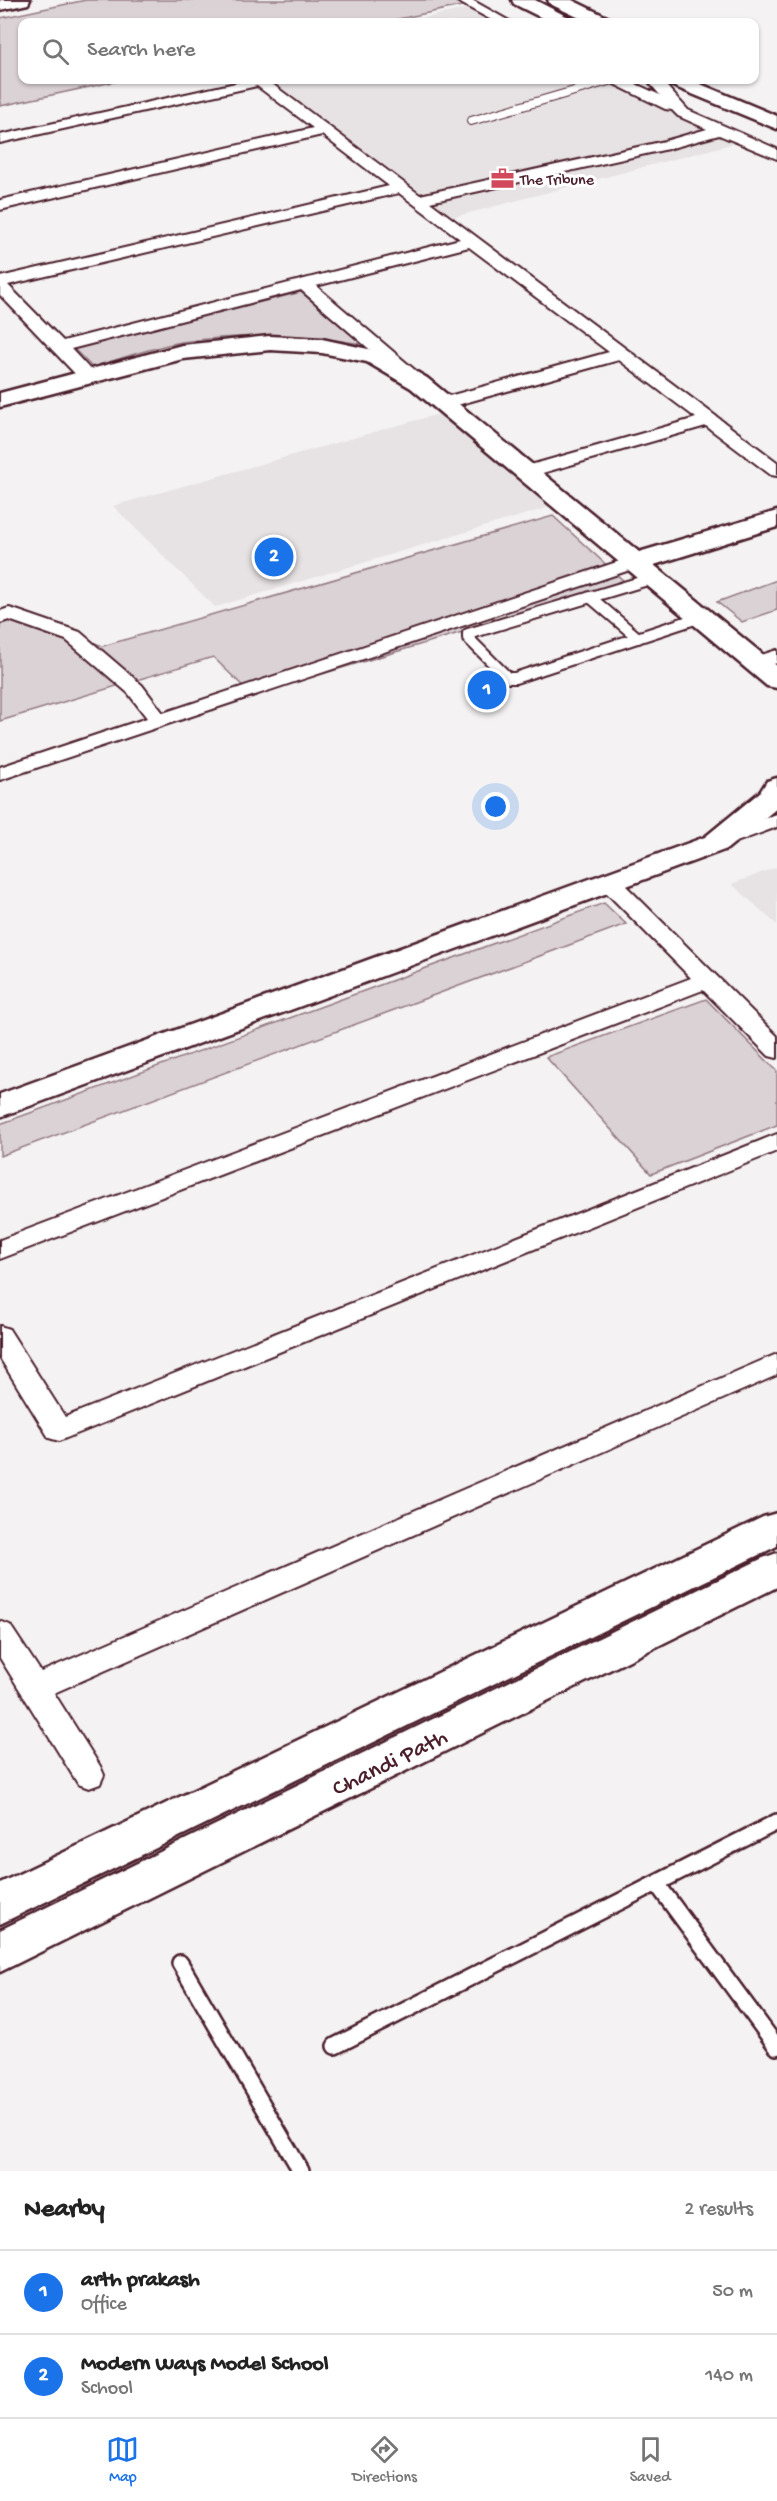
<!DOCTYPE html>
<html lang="en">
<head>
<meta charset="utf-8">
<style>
  :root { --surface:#fff; --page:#f6f6f6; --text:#222; --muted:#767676; --line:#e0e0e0; --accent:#1a73e8 }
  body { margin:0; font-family:"Gochi Hand",sans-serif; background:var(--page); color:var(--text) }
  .you { position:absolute; left:496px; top:807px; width:21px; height:21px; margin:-15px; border:4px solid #fff; border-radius:50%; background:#1a73e8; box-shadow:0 0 0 9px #1a73e833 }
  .badge { display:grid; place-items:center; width:39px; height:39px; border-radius:50%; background:var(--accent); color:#fff; font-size:20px; font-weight:700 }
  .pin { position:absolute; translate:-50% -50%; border:3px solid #fff; box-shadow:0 2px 6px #0006 }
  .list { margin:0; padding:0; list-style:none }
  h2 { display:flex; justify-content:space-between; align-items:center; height:78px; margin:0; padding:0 24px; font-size:26px }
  h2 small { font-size:20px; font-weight:400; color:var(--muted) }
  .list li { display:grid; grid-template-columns:39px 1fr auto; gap:18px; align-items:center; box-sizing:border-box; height:84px; padding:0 24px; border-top:2px solid var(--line) }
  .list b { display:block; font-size:22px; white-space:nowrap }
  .list p { margin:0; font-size:20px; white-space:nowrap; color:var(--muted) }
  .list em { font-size:20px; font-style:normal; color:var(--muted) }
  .icon { flex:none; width:33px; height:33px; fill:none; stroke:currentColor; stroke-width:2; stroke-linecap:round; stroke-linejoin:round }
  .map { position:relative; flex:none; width:777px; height:2171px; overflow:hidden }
  .search { position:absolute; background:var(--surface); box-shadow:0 2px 4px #0004; left:18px; right:18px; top:18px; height:66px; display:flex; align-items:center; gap:15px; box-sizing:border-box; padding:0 21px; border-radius:12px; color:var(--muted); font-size:22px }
  .sheet { height:246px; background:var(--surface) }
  nav { display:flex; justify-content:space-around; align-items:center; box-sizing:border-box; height:84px; border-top:2px solid var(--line); background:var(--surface); font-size:16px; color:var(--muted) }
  nav a { display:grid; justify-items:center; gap:3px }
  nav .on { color:var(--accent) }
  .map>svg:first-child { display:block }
  .built { fill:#e7e2e3 }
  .green { fill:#dbd2d5; stroke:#927880; stroke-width:1.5 }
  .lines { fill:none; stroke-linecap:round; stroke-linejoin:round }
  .lane-far2-casing { stroke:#4a1f2b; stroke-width:10 }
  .lane-far1-casing { stroke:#4a1f2b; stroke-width:14 }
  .lane-casing { stroke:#4a1f2b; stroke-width:20 }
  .street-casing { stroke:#4a1f2b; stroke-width:4 }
  .secondary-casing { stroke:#4a1f2b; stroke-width:5 }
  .lane-far2 { stroke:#fff; stroke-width:8 }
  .lane-far1 { stroke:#fff; stroke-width:10 }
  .lane { stroke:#fff; stroke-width:15 }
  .street { fill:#fff; fill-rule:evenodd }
  .secondary { fill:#fff; fill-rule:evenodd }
  .labels { text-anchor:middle; stroke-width:6; stroke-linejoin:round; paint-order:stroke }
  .far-poi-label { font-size:16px; fill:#4a1f2b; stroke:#fff; text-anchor:start }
  .near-street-label { font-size:24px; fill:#4a1f2b; stroke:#fff }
</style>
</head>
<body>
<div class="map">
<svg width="777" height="2171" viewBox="0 0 777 2171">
  <rect width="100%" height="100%" fill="#f4f2f2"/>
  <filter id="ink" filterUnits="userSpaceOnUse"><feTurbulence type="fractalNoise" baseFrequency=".0167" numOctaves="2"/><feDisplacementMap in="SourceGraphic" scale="12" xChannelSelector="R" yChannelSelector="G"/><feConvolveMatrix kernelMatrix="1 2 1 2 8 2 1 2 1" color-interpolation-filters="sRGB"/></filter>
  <g filter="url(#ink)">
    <g class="built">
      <path d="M 481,6 L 514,22 L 403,22 Z"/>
      <path d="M 270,80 L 630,80 L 750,139 L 454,217 Z"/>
      <path d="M 442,413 L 550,507 L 215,607 L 113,506 Z"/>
      <path d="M 777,867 L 777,925 L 732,884 Z"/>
    </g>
    <g class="green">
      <path d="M 86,0 L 452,0 L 466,5 L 384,22 L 22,22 L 22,80 L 122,80 L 0,106 L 0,18 Z"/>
      <path d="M 301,292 L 362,344 C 302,334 242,334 182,342 C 152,347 121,359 92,367 L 74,349 Z"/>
      <path d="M 553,516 L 626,583 L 252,695 L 213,657 L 0,721 L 0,617 L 9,614 L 103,646 Z"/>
      <path d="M 777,580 L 777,610 L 742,622 L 717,602 Z"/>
      <path d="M 604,903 L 626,924 L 0,1156 L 0,1124 Z"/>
      <path d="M 706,999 L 777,1071 L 777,1125 L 651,1174 L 546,1057 Z"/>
    </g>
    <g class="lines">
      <defs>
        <path id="lane-far2" d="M 471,121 L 612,80"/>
        <g id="lane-far1">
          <path d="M 654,578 L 468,634 L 468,638 L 508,678 L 515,678 L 701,617"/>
          <path d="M 590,597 L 638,638"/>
        </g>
        <g id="lane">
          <path d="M 657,1884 L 777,2047"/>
          <path d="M 180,1963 L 301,2171"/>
          <path d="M 335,2046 L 777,1822"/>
        </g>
        <g id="street">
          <path d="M 455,0 L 472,0 L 511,22 L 495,22 Z"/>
          <path d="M 249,80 L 267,80 L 420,195 L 665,141 L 707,129 L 678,116 L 672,110 L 665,109 L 612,83 L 610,80 L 627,80 L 660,95 L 647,80 L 661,80 L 688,110 L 777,149 L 777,159 L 719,135 L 668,149 L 430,202 L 777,462 L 777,476 L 771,475 L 706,426 L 532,476 L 520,476 L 517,472 L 520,468 L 696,418 L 619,360 L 450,407 L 438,407 L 435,403 L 438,399 L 609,352 L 469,247 L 316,286 L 416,371 L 419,375 L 416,379 L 404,379 L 301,290 L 71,349 L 97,377 L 94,381 L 82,381 L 0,295 L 0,277 L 389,186 L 322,135 L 0,210 L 0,200 L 313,128 L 257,86 L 0,143 L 0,135 ZM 399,193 L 460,239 L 63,341 L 8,285 Z"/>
          <path d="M 635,556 L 642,558 L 644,562 L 642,566 L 0,780 L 0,767 L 147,718 L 128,693 L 66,640 L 9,620 L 0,623 L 0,611 L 9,608 L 16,610 L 80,632 L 142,685 L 163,713 Z"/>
          <path d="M 777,650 L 777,663 L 756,669 L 749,667 L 746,663 L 749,659 Z"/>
          <path d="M 777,814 L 777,827 L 720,848 L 712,846 L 709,841 L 712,836 Z"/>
          <path d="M 609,875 L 617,877 L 777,1036 L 777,1058 L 769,1056 L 703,990 L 0,1259 L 0,1240 L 691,978 L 601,887 L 598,882 L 601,877 Z"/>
          <path d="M 777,1134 L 777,1151 L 59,1441 L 49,1438 L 0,1358 L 0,1326 L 9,1329 L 65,1417 Z"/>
          <path d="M 777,1354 L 777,1375 L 54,1693 L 100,1766 L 104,1775 L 100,1784 L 89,1788 L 78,1784 L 0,1658 L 0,1621 L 10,1625 L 41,1672 Z"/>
        </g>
        <g id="secondary">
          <path d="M 0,0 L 30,0 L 28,4 L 0,10 Z"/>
          <path d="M 512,0 L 535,0 L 570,18 L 572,22 L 550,22 L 514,4 Z"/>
          <path d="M 548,0 L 572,0 L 609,18 L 611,22 L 588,22 L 550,4 Z"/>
          <path d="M 665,80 L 691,80 L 777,116 L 777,129 L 668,84 Z"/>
          <path d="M 270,336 L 322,339 L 382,352 L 427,378 L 639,552 L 777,511 L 777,527 L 654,565 L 777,666 L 777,688 L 767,686 L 411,388 L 367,362 L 322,353 L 270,350 L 183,359 L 0,407 L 0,393 L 182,345 Z"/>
          <path d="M 777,778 L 777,808 L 727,849 L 0,1117 L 0,1094 L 705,837 L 760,792 L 767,781 Z"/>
          <path d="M 777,1513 L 777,1546 L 0,1924 L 0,1883 L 763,1517 Z"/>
          <path d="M 777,1553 L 777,1587 L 0,1972 L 0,1930 L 763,1558 Z"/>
        </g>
      </defs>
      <use href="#lane-far2" class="lane-far2-casing"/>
      <use href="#lane-far1" class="lane-far1-casing"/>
      <use href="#lane" class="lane-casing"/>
      <use href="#street" class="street-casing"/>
      <use href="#secondary" class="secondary-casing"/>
      <use href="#lane-far2" class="lane-far2"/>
      <use href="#lane-far1" class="lane-far1"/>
      <use href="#lane" class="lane"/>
      <use href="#street" class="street"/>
      <use href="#secondary" class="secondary"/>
    </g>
  </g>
  <defs>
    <symbol id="office-bare" viewBox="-9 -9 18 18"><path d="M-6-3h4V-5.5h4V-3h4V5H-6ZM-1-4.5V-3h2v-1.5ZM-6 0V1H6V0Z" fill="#d1495b" stroke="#fff" stroke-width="2.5" paint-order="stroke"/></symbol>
  </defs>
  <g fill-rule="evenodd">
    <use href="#office-bare" x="486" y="162" width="33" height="33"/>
  </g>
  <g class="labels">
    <g class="far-poi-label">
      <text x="520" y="184">The Tribune</text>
    </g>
    <g class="near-street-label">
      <text transform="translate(389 1761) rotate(-26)" y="8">Chandi Path</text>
    </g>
  </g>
</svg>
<div class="you"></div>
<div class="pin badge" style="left:487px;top:690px">1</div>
<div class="pin badge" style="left:274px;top:557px">2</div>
<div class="search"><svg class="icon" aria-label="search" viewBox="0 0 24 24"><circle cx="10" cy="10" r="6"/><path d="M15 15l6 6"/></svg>Search here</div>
</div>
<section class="sheet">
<h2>Nearby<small>2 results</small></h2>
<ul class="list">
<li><span class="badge">1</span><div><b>arth prakash</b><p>Office</p></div><em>50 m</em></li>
<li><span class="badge">2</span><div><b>Modern Ways Model School</b><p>School</p></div><em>140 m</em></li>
</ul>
</section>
<nav>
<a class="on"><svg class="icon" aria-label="map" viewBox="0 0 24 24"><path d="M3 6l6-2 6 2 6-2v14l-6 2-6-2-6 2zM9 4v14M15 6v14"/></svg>Map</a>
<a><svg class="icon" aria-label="directions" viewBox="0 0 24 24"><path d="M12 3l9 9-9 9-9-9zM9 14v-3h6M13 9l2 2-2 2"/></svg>Directions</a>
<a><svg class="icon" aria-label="saved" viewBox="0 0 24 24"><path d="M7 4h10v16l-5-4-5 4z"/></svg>Saved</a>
</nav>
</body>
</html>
